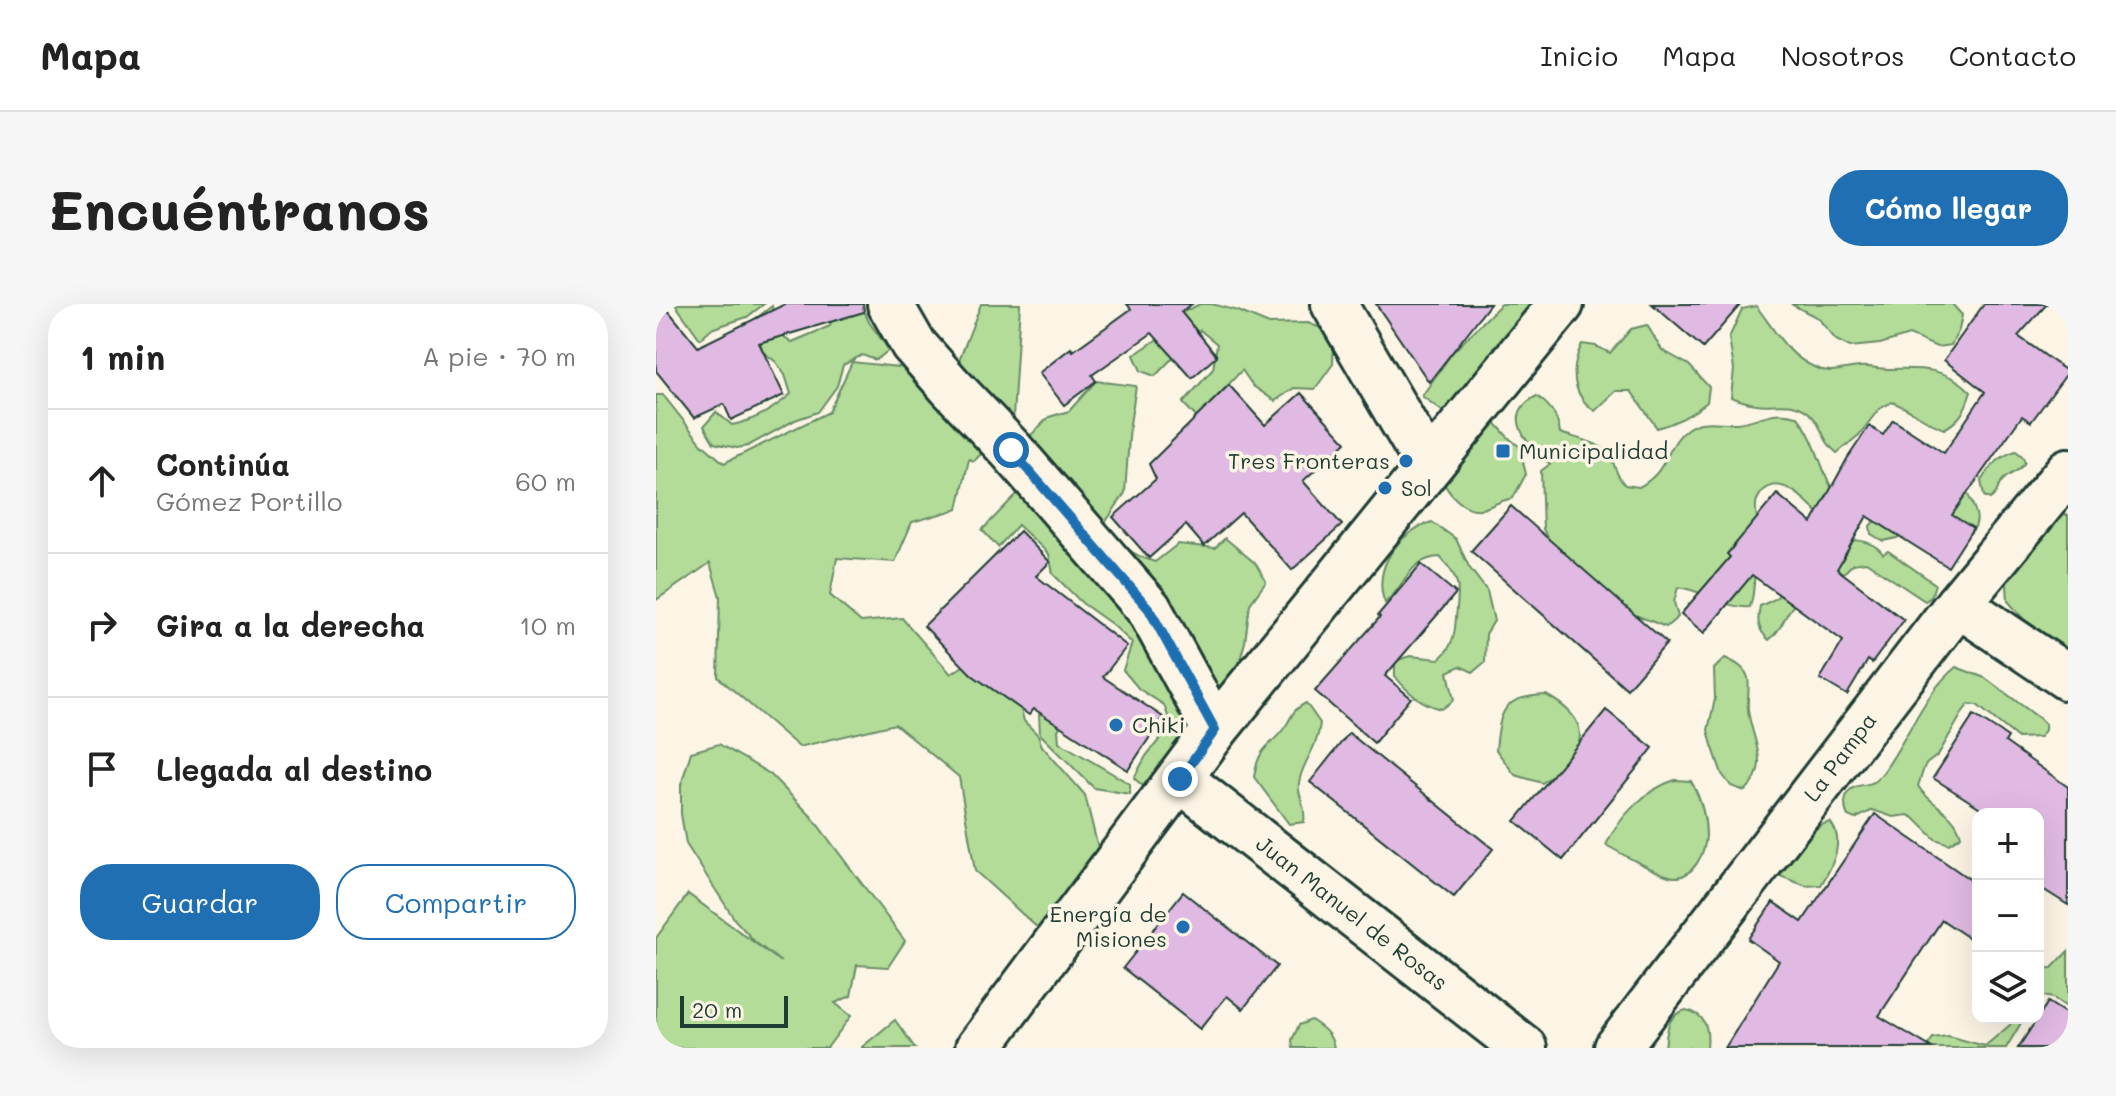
<!DOCTYPE html>
<html lang="es">
<head>
<meta charset="utf-8">
<style>
  :root { --surface:#fff; --page:#f6f6f6; --text:#222; --muted:#767676; --line:#e0e0e0; --accent:#1f6fb2 }
  body { margin:0; font-family:Mali,sans-serif; background:var(--page); color:var(--text) }
  .controls { position:absolute; right:24px; bottom:24px; display:grid; overflow:hidden; border-radius:16px; box-shadow:0 8px 32px #0002 }
  .controls button { width:72px; height:72px; display:grid; place-items:center; padding:0; border:0; border-bottom:2px solid var(--line); background:var(--surface); color:var(--text); font:40px sans-serif }
  .scale { position:absolute; left:24px; bottom:20px; width:108px; box-sizing:border-box; padding-left:8px; border:4px solid #1f3d34; border-top:0; font-size:22px; line-height:28px; white-space:nowrap; color:#1f3d34; -webkit-text-stroke:6px #fcf5e5; paint-order:stroke }
  .stop { position:absolute; width:24px; height:24px; margin:-18px; border:6px solid #1f6fb2; border-radius:50%; background:#fff }
  .stop.end { background:#1f6fb2; border-color:#fff; box-shadow:0 2px 8px #0008 }
  .list { margin:0; padding:0; list-style:none }
  h2 { display:flex; justify-content:space-between; align-items:center; height:104px; margin:0; padding:0 32px; font-size:34px }
  h2 small { font-size:26px; font-weight:400; color:var(--muted) }
  .list li { display:grid; grid-template-columns:52px 1fr auto; gap:24px; align-items:center; box-sizing:border-box; height:144px; padding:0 32px; border-top:2px solid var(--line) }
  .list b { display:block; font-size:30px; white-space:nowrap }
  .list p { margin:0; font-size:26px; white-space:nowrap; color:var(--muted) }
  .list em { font-size:26px; font-style:normal; color:var(--muted) }
  .actions { display:flex; gap:16px; padding:24px 32px }
  .actions a { flex:1; padding:18px 0; border:2px solid var(--accent); border-radius:32px; text-align:center; font-size:28px; color:var(--accent) }
  .actions .main { background:var(--accent); color:#fff }
  .icon { flex:none; width:44px; height:44px; fill:none; stroke:currentColor; stroke-width:2; stroke-linecap:round; stroke-linejoin:round }
  .map { position:relative; flex:none; width:1412px; height:744px; overflow:hidden; border-radius:32px }
  header { display:flex; align-items:center; gap:48px; box-sizing:border-box; height:112px; padding:0 40px; background:var(--surface); border-bottom:2px solid var(--line) }
  header strong { font-size:38px }
  nav { display:flex; gap:44px; margin-inline-start:auto; font-size:28px }
  .intro { display:flex; align-items:center; justify-content:space-between; box-sizing:border-box; height:192px; padding:0 48px }
  h1 { margin:0; font-size:56px }
  .button { padding:20px 36px; border-radius:32px; background:var(--accent); color:#fff; font-size:28px; font-weight:700 }
  main { display:flex; gap:48px; padding:0 48px }
  aside { flex:1; background:var(--surface); border-radius:32px; box-shadow:0 8px 32px #0002 }
  .map>svg:first-child { display:block }
  .green { fill:#b3dc99; stroke:#698c66; stroke-width:2 }
  .building { fill:#e1bae3; stroke:#1f3d34; stroke-width:2 }
  .lines { fill:none; stroke-linecap:round; stroke-linejoin:round }
  .minor-casing { stroke:#1f3d34; stroke-width:50 }
  .major-casing { stroke:#1f3d34; stroke-width:50 }
  .minor { stroke:#fcf5e5; stroke-width:44 }
  .major { stroke:#fcf5e5; stroke-width:44 }
  .route { stroke:#1f6fb2; stroke-width:10 }
  .poi-dot { fill:#1f6fb2; stroke:#fcf5e5; stroke-width:3 }
  .labels { text-anchor:middle; stroke-width:7; stroke-linejoin:round; paint-order:stroke }
  .poi-label { font-size:22px; fill:#1f3d34; stroke:#fcf5e5; text-anchor:start }
  .street-label { font-size:22px; fill:#1f3d34; stroke:#fcf5e5 }
</style>
</head>
<body>
<header>
<strong>Mapa</strong>
<nav><a>Inicio</a><a>Mapa</a><a>Nosotros</a><a>Contacto</a></nav>
</header>
<div class="intro"><h1>Encuéntranos</h1><a class="button">Cómo llegar</a></div>
<main>
<aside>
<h2>1 min<small>A pie · 70 m</small></h2>
<ul class="list">
<li><svg class="icon" aria-label="ahead" viewBox="0 0 24 24"><path d="M12 20V5M6 11l6-6 6 6"/></svg><div><b>Continúa</b><p>Gómez Portillo</p></div><em>60 m</em></li>
<li><svg class="icon" aria-label="right" viewBox="0 0 24 24"><path d="M7 20v-9h11M14 6l5 5-5 5"/></svg><div><b>Gira a la derecha</b></div><em>10 m</em></li>
<li><svg class="icon" aria-label="arrive" viewBox="0 0 24 24"><path d="M6 21V4h12l-3 4 3 4H6"/></svg><div><b>Llegada al destino</b></div></li>
</ul>
<div class="actions"><a class="main">Guardar</a><a>Compartir</a></div>
</aside>
<div class="map">
<svg width="1412" height="744" viewBox="0 0 1412 744">
  <rect width="100%" height="100%" fill="#fcf5e5"/>
  <filter id="ink" filterUnits="userSpaceOnUse"><feTurbulence type="fractalNoise" baseFrequency=".0125" numOctaves="2"/><feDisplacementMap in="SourceGraphic" scale="16" xChannelSelector="R" yChannelSelector="G"/><feConvolveMatrix kernelMatrix="1 2 1 2 8 2 1 2 1" color-interpolation-filters="sRGB"/></filter>
  <g filter="url(#ink)">
    <g class="green">
      <path d="M 19,0 L 108,0 L 91,13 L 55,25 L 44,35 Z"/>
      <path d="M 179,0 L 205,0 L 213,18 L 233,46 L 220,56 L 206,51 L 187,61 L 181,82 L 162,108 L 139,116 L 92,142 L 81,144 L 58,139 L 48,122 L 60,108 L 76,121 C 100,116 116,106 135,90 L 129,71 L 120,58 L 107,48 L 98,16 L 116,2 L 121,28 L 136,38 L 174,22 Z"/>
      <path d="M 325,0 L 364,0 L 355,146 L 329,146 L 318,157 L 313,155 L 302,205 L 256,218 L 239,258 L 181,254 L 174,291 L 205,318 L 246,314 L 295,370 L 335,344 L 363,397 L 368,417 L 382,431 L 386,442 L 429,491 L 443,548 L 384,626 L 319,567 L 303,473 L 239,420 L 143,443 L 62,373 L 64,293 L 54,259 L 0,296 L 0,91 L 7,91 L 46,140 L 68,159 L 173,108 L 196,58 L 252,64 L 293,82 Z"/>
      <path d="M 544,0 L 556,0 L 582,7 L 613,20 L 652,19 L 678,29 L 677,60 L 659,85 L 638,84 L 619,97 L 597,82 L 586,66 L 541,114 L 527,99 L 557,65 L 561,40 L 544,26 L 499,72 L 485,67 L 478,51 L 506,32 L 521,11 Z"/>
      <path d="M 845,0 L 888,0 L 790,110 L 766,92 L 796,49 Z"/>
      <path d="M 1135,0 L 1296,0 L 1306,11 L 1303,26 L 1295,41 L 1281,43 L 1253,31 L 1224,40 L 1194,43 L 1180,36 L 1162,14 Z"/>
      <path d="M 1100,2 C 1119,26 1130,51 1160,64 C 1175,71 1188,64 1203,63 C 1214,62 1224,65 1234,65 C 1265,64 1293,64 1315,88 C 1309,106 1305,116 1288,125 C 1269,118 1255,105 1236,98 L 1223,105 L 1203,131 L 1181,149 C 1166,137 1168,125 1156,112 C 1140,94 1120,103 1100,100 C 1092,99 1083,96 1075,93 L 1078,65 L 1073,34 L 1086,5 Z"/>
      <path d="M 991,21 L 1006,46 L 1033,61 L 1053,83 L 1051,98 C 1036,111 1020,119 1001,124 L 975,87 L 960,87 L 939,107 C 915,91 914,64 926,40 L 940,42 L 954,49 L 975,25 Z"/>
      <path d="M 440,77 L 480,82 L 474,120 L 469,189 L 449,219 C 463,240 475,251 499,258 L 522,240 L 559,244 L 569,234 L 600,260 L 610,278 L 594,300 L 589,338 L 581,367 L 555,392 L 372,134 L 393,113 L 413,107 Z"/>
      <path d="M 881,92 C 896,103 901,112 904,129 C 920,135 946,137 955,154 C 961,165 959,170 969,181 L 983,183 C 1014,166 1009,142 1031,125 C 1045,114 1063,120 1080,119 C 1104,117 1115,104 1141,112 C 1161,136 1164,166 1180,192 L 1171,219 C 1158,204 1119,158 1101,196 C 1097,206 1103,217 1103,227 C 1104,238 1100,249 1099,259 C 1098,275 1099,288 1094,303 C 1069,305 1048,286 1022,283 L 1018,298 L 1022,313 L 1010,323 L 969,307 L 895,239 L 887,225 L 885,167 L 894,160 C 871,142 844,110 881,92 Z"/>
      <path d="M 832,112 C 845,122 849,134 863,142 L 870,170 L 857,194 C 847,196 841,199 832,203 C 811,212 793,191 785,174 Z"/>
      <path d="M 1360,147 L 1366,152 L 1369,158 C 1363,169 1354,168 1346,177 C 1340,185 1343,189 1334,195 L 1328,192 L 1325,177 C 1333,164 1345,151 1360,147 Z"/>
      <path d="M 376,182 L 445,258 L 547,431 L 489,484 L 478,474 L 490,452 L 515,421 L 508,401 L 483,385 L 467,366 L 476,339 L 457,321 L 426,299 L 397,270 L 393,250 L 362,221 L 342,243 L 326,226 L 360,191 Z"/>
      <path d="M 1309,185 C 1318,203 1331,221 1307,234 L 1246,229 L 1241,234 L 1227,237 L 1215,230 L 1214,222 L 1219,216 Z"/>
      <path d="M 1402,211 L 1412,211 L 1412,351 L 1377,333 L 1371,319 L 1352,297 L 1350,266 Z"/>
      <path d="M 776,218 L 800,235 L 813,263 L 831,287 L 838,317 L 830,330 L 829,358 L 817,368 L 804,362 L 792,368 L 798,396 L 786,405 C 765,400 752,389 739,372 L 739,357 L 754,352 L 783,355 C 797,343 799,330 800,313 C 803,285 806,276 784,253 C 751,255 751,281 729,299 C 715,265 743,227 776,218 Z"/>
      <path d="M 1194,236 C 1207,236 1219,239 1227,250 L 1232,247 L 1279,280 L 1275,293 L 1269,297 L 1210,258 L 1197,260 C 1181,278 1157,284 1139,300 C 1128,309 1129,323 1113,336 C 1101,325 1101,317 1104,302 L 1117,296 Z"/>
      <path d="M 1069,354 C 1078,358 1089,363 1092,374 C 1094,383 1091,395 1092,405 C 1095,436 1117,461 1089,487 L 1075,482 L 1066,470 L 1056,441 L 1052,426 L 1059,395 L 1058,365 Z"/>
      <path d="M 1300,363 L 1329,374 L 1383,414 L 1389,420 L 1389,426 L 1384,433 L 1362,434 L 1321,401 L 1313,400 L 1308,406 L 1282,451 L 1269,461 L 1262,482 C 1274,502 1299,507 1305,532 L 1293,540 L 1279,535 L 1258,514 L 1252,511 L 1237,513 L 1217,506 L 1199,515 L 1192,512 C 1188,505 1187,489 1197,484 C 1211,477 1214,486 1228,467 C 1252,434 1268,389 1300,363 Z"/>
      <path d="M 400,391 L 415,404 L 402,426 L 403,438 L 474,480 L 474,490 L 438,484 L 384,430 L 383,410 Z"/>
      <path d="M 890,391 C 942,419 929,451 886,479 L 859,471 L 840,446 C 844,405 847,393 890,391 Z"/>
      <path d="M 650,399 L 664,419 C 662,443 649,454 644,474 C 639,493 651,497 648,518 L 633,520 L 598,473 C 603,441 613,445 629,423 C 638,410 635,407 650,399 Z"/>
      <path d="M 63,440 L 114,470 L 155,512 L 249,637 L 232,663 L 201,661 L 195,692 L 179,699 L 195,712 L 171,744 L 0,744 L 0,634 L 32,590 L 125,658 L 99,638 L 79,616 L 30,540 L 25,510 L 25,481 L 35,448 Z"/>
      <path d="M 1019,476 L 1035,477 C 1044,493 1050,513 1050,532 C 1049,548 1038,574 1018,573 C 1005,572 962,548 950,541 C 963,513 990,485 1019,476 Z"/>
      <path d="M 1174,518 C 1190,536 1176,563 1165,581 L 1150,582 L 1124,572 C 1135,555 1152,522 1174,518 Z"/>
      <path d="M 1412,647 L 1412,704 L 1397,694 L 1382,691 L 1382,665 L 1396,664 Z"/>
      <path d="M 1030,706 C 1050,710 1053,725 1051,744 L 1009,744 C 1011,728 1010,711 1030,706 Z"/>
      <path d="M 1356,714 L 1368,714 L 1350,744 L 1270,744 L 1277,734 L 1292,732 L 1329,742 L 1354,721 Z"/>
      <path d="M 239,716 L 259,744 L 206,744 L 206,743 Z"/>
      <path d="M 655,716 C 666,723 676,730 678,744 L 637,744 L 636,736 L 643,721 Z"/>
    </g>
    <g class="building">
      <path d="M 0,0 L 7,0 L 42,43 L 129,0 L 207,0 L 208,8 L 103,39 L 128,91 L 75,116 L 68,100 L 38,114 L 0,67 Z"/>
      <path d="M 471,0 L 536,0 L 525,8 L 561,52 L 536,74 L 496,29 L 436,71 L 440,77 L 408,101 L 383,69 L 415,44 L 417,47 L 475,5 Z"/>
      <path d="M 720,0 L 834,0 L 773,78 Z"/>
      <path d="M 996,0 L 1085,0 L 1047,44 Z"/>
      <path d="M 1328,0 L 1391,0 L 1362,32 L 1412,68 L 1375,118 L 1366,112 L 1296,211 L 1317,224 L 1292,263 L 1211,212 L 1181,265 L 1248,316 L 1216,359 L 1212,356 L 1191,391 L 1164,375 L 1187,337 L 1096,271 L 1048,329 L 1025,310 L 1074,253 L 1071,250 L 1121,190 L 1156,219 L 1191,155 L 1213,122 L 1227,131 L 1237,116 L 1288,149 L 1329,88 L 1288,56 Z"/>
      <path d="M 573,81 L 609,121 L 645,89 L 690,138 L 647,177 L 686,221 L 636,266 L 585,209 L 548,242 L 530,221 L 493,254 L 457,213 L 500,175 L 493,160 Z"/>
      <path d="M 855,202 L 1011,339 L 971,385 L 815,247 Z"/>
      <path d="M 364,227 L 394,258 L 380,272 L 471,342 L 447,373 L 507,413 L 472,466 L 378,405 L 373,411 L 316,371 L 268,322 Z"/>
      <path d="M 765,260 L 800,289 L 729,372 L 755,394 L 718,439 L 659,387 L 724,313 L 722,311 Z"/>
      <path d="M 950,406 L 997,444 L 907,556 L 859,517 Z"/>
      <path d="M 1318,411 L 1352,433 L 1349,438 L 1412,483 L 1412,601 L 1382,582 L 1382,510 L 1334,510 L 1277,474 Z"/>
      <path d="M 693,429 L 837,545 L 798,593 L 654,478 Z"/>
      <path d="M 1219,510 L 1322,581 L 1322,640 L 1286,616 L 1223,712 L 1276,744 L 1069,744 L 1123,657 L 1092,635 L 1117,598 L 1146,618 Z"/>
      <path d="M 527,588 L 621,662 L 587,705 L 571,692 L 544,725 L 467,664 Z"/>
      <path d="M 1392,698 L 1412,711 L 1412,744 L 1362,744 Z"/>
    </g>
    <g class="lines">
      <defs>
        <g id="minor">
          <path d="M 234,0 L 257,40 L 294,82 L 355,146 L 493,305 L 559,426"/>
          <path d="M 678,0 L 772,161"/>
          <path d="M 1302,300 L 1412,374"/>
          <path d="M 524,475 L 868,744"/>
          <path d="M 961,744 L 1302,300 L 1412,167"/>
        </g>
        <path id="major" d="M 322,744 L 559,426 L 905,0"/>
      </defs>
      <use href="#minor" class="minor-casing"/>
      <use href="#major" class="major-casing"/>
      <use href="#minor" class="minor"/>
      <use href="#major" class="major"/>
    </g>
  </g>
  <g class="lines" filter="url(#ink)">
    <path class="route" d="M 355,146 L 493,305 L 559,426 L 524,475"/>
  </g>
  <g class="poi-dot">
    <rect x="839" y="139" width="16" height="16" rx="4"/>
    <circle cx="750" cy="157" r="8"/>
    <circle cx="729" cy="184" r="8"/>
    <circle cx="460" cy="421" r="8"/>
    <circle cx="527" cy="623" r="8"/>
  </g>
  <g class="labels">
    <g class="poi-label">
      <text x="863" y="155">Municipalidad</text>
      <text x="734" y="165" text-anchor="end">Tres Fronteras</text>
      <text x="745" y="192">Sol</text>
      <text x="476" y="429">Chiki</text>
      <text x="511" y="618" text-anchor="end">Energía de<tspan x="511" dy="25">Misiones</tspan></text>
    </g>
    <g class="street-label">
      <text transform="translate(1184 453) rotate(-53)" y="8">La Pampa</text>
      <text transform="translate(696 609) rotate(38)" y="8">Juan Manuel de Rosas</text>
    </g>
  </g>
</svg>
<div class="controls">
<button>+</button>
<button>−</button>
<button><svg class="icon" aria-label="layers" viewBox="0 0 24 24"><path d="M12 4l9 5-9 5-9-5zM3 14l9 5 9-5"/></svg></button>
</div>
<div class="scale">20 m</div>
<div class="stop" style="left:355px;top:146px"></div>
<div class="stop end" style="left:524px;top:475px"></div>
</div>
</main>
</body>
</html>
